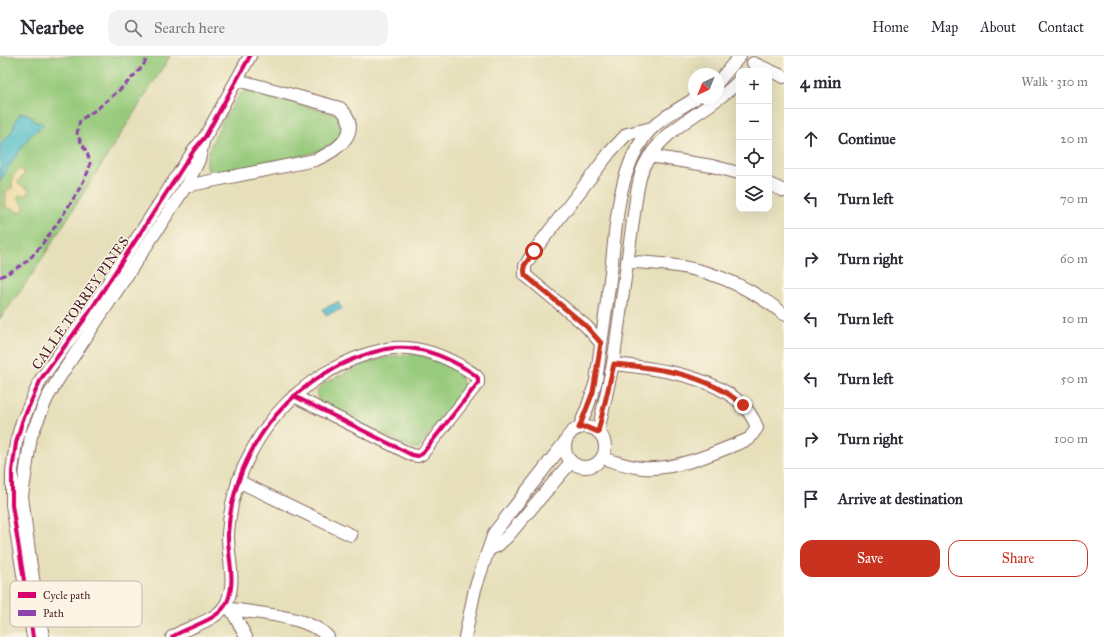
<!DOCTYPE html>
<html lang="en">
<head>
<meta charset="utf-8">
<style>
  :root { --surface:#fff; --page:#f2f2f3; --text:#2b2b33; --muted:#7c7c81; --line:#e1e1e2; --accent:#c8321e }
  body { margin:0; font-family:"IM FELL Great Primer",serif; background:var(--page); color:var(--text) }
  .controls { position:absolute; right:12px; top:12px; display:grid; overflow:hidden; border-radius:8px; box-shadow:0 4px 16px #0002 }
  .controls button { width:36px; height:36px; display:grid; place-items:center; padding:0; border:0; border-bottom:1px solid var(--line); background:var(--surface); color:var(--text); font:20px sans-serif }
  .compass { position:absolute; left:688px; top:12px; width:36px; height:36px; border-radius:50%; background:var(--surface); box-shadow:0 4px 16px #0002; rotate:223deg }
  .stop { position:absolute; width:12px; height:12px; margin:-9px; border:3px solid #c8321e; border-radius:50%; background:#fff }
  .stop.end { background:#c8321e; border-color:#fff; box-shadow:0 1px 4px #0008 }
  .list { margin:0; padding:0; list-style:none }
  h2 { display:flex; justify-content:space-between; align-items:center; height:52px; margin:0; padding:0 16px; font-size:17px }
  h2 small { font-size:13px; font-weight:400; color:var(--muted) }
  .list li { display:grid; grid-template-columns:26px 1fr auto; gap:12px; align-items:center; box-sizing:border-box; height:60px; padding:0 16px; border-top:1px solid var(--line) }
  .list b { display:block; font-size:15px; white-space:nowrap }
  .list em { font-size:13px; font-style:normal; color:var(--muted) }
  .actions { display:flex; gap:8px; padding:12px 16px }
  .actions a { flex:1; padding:9px 0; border:1px solid var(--accent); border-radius:12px; text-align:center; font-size:14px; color:var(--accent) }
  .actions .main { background:var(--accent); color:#fff }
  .icon { flex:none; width:22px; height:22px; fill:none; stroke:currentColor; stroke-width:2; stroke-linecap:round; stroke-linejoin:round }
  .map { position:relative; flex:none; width:784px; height:581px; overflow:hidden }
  header { display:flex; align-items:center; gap:24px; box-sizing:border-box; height:56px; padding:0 20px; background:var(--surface); border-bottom:1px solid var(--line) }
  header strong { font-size:19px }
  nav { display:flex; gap:22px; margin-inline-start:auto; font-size:14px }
  .search { width:280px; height:36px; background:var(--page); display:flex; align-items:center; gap:10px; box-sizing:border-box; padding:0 14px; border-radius:12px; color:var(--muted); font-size:15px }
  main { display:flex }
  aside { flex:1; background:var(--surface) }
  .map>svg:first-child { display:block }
  .green { fill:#97ca7b; stroke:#707453 }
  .sand { fill:#eeda9e; stroke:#9c7c64 }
  .water { fill:#51bdca; stroke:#4e6e7a }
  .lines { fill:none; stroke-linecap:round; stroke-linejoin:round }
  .minor-casing { stroke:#81625d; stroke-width:14 }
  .minor { stroke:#fff; stroke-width:12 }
  .quiet { stroke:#8e44ad; stroke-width:3; stroke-dasharray:6 3; stroke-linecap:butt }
  .cycleway-casing { stroke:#fcf5e5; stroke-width:6 }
  .cycleway { stroke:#d6006c; stroke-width:4 }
  .route { stroke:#c8321e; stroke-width:5 }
  .labels { text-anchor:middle; stroke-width:3; stroke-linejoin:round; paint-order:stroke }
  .street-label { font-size:14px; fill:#4a1f2b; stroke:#fcf5e5 }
  .key { fill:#fcf5e5; stroke:#c7b5ad; stroke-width:1 }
  .key-label { font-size:11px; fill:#4a1f2b }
</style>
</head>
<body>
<header>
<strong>Nearbee</strong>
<div class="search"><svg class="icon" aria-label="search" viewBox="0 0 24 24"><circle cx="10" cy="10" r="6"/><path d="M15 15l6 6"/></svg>Search here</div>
<nav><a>Home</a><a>Map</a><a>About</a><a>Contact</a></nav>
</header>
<main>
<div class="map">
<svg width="784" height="581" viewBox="0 0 784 581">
  <rect width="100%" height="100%" fill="#fcf5e5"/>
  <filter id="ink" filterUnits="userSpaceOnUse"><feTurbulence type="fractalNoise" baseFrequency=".025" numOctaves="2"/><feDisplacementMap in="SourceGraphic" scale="8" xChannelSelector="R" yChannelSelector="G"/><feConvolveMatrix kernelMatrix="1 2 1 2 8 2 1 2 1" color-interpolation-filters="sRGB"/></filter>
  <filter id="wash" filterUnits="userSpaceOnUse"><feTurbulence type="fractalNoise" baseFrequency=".012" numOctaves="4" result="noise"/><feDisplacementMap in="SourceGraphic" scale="16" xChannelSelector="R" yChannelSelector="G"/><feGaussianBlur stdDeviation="0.9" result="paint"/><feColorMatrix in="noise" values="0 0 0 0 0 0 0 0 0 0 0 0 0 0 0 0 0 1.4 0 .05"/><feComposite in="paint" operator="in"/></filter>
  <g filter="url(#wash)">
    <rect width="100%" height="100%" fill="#e6dfba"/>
    <g class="green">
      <path d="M 0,0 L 170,0 L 33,217 L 0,263 Z"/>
      <path d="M 250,34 L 337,59 L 344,65 C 345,99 293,100 269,106 C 252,110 233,119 215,119 C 213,118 211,118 210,116 C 196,104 232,50 240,38 Z"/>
      <path d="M 414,298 C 432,302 463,310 464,332 L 419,392 L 410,392 L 322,348 C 314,339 315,334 325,327 C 357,311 377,300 414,298 Z"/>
    </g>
    <path class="sand" d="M 20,113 L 25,117 L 19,125 L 18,128 L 30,134 L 27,139 L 20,139 L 17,141 L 24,150 L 23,155 L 17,156 L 15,153 L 6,152 L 6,136 L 12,132 L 13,119 Z"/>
    <g class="water">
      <path d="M 24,57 L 31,60 L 36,67 L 40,66 L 44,69 L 30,80 L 7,113 L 0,126 L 0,89 L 11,77 L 19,58 Z"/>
      <path d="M 338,246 L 342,253 L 326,259 L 323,253 Z"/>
    </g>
  </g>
  <g filter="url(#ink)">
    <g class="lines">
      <defs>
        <g id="minor">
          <path d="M 753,7 L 784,21"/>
          <path d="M 718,26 L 740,0"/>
          <path d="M 650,100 L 712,110 L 739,117"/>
          <path d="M 769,128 L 784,135"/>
          <path d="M 186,130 L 315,104 C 337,95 365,75 340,52 L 237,24"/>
          <path d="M 627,206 C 689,207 734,219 784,258"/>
          <path d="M 601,287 L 586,270 L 525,219 L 525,210 L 534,195 L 610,96 L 627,78 L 652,72"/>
          <circle cx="585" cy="391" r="20"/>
          <path d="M 579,372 L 588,350 L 596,325 C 601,289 606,253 611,216 C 616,171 617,118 645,80 C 658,63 679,53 696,42"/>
          <path d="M 598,376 L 613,308 L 637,136 C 639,127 640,118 644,110 C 663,70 710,55 739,25"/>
          <path d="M 602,402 C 616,406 629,411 643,412 C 676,415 719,395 749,383 L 757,372 C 741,322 657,312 613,308"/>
          <path d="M 238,425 L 351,479"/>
          <path d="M 490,493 L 497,490 L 507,481 L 571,406"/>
          <path d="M 224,552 C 252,557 308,559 328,581"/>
          <path d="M 231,553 L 246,581"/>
          <path d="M 33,581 L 12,449 L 12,415 L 16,387 L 22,366 L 41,323 L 86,261 L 194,94 L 205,81 L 250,0"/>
          <path d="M 43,581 L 30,504 L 22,440 L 31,380 L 47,342 L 59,322 L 186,130 L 199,104 L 204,82"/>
          <path d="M 172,581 C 188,570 219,565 227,546 C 237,524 227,500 228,477 C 234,388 298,312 386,293 C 413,288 438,297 461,310 C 467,314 474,317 478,322 L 478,327 L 422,398 L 418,400 L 412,399 L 294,340"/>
          <path d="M 465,581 L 475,533 L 494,477 L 565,386"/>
        </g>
      </defs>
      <use href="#minor" class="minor-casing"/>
      <use href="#minor" class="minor"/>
      <path class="quiet" d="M 0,221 C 12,215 24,209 33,199 C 45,187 90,122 90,108 C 89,96 80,87 77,77 L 80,64 L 97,53 L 124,30 L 143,10 L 148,0"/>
      <defs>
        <g id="cycleway">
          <path d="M 33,581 L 12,449 L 12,415 L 16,387 L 22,366 L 41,323 L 86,261 L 194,94 L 205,81 L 250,0"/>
          <path d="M 172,581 C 188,570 219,565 227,546 C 237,524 227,500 228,477 C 234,388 298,312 386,293 C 413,288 438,297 461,310 C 467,314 474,317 478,322 L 478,327 L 422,398 L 418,400 L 412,399 L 294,340"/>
        </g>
      </defs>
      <use href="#cycleway" class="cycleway-casing"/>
      <use href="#cycleway" class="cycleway"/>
    </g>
  </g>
  <g class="lines" filter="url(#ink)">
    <path class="route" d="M 534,195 L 524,210 L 525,219 L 586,270 L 601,287 L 593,336 L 579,372 L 586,371 L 598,376 L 614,308 C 659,312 707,318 743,349"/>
  </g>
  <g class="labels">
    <g class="street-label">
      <text transform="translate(80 247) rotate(-55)" y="5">CALLE TORREY PINES</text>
    </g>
  </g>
  <rect x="10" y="525" width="132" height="46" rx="6" class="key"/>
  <rect x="18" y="536" width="18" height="6" fill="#d6006c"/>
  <rect x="18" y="554" width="18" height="6" fill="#8e44ad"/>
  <g class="key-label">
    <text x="43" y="543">Cycle path</text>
    <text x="43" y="561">Path</text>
  </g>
</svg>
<div class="controls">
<button>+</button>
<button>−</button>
<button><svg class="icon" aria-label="locate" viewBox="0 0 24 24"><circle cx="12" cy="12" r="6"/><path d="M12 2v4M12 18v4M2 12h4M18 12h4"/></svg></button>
<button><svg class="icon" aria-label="layers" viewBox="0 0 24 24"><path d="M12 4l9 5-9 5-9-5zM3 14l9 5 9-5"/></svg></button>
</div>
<svg class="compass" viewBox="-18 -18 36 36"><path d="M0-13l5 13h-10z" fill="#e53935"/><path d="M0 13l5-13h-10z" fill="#7c7c81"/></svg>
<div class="stop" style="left:534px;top:195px"></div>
<div class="stop end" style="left:743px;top:349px"></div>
</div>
<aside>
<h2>4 min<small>Walk · 310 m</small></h2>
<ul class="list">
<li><svg class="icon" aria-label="ahead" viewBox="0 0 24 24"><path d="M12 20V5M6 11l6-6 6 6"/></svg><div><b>Continue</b></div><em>20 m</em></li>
<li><svg class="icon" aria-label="left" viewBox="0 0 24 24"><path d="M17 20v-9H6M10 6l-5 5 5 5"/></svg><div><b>Turn left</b></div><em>70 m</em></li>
<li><svg class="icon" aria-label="right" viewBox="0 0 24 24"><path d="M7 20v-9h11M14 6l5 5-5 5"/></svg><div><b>Turn right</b></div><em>60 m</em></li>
<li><svg class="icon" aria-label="left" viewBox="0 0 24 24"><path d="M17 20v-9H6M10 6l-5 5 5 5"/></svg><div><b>Turn left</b></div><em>10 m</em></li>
<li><svg class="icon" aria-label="left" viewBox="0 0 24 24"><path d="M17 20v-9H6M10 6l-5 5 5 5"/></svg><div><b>Turn left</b></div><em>50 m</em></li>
<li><svg class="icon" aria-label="right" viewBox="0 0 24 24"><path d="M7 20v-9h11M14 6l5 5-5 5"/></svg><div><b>Turn right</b></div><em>100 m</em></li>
<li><svg class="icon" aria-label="arrive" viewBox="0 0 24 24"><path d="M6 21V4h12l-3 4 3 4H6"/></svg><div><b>Arrive at destination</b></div></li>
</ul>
<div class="actions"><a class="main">Save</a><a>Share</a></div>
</aside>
</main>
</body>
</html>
